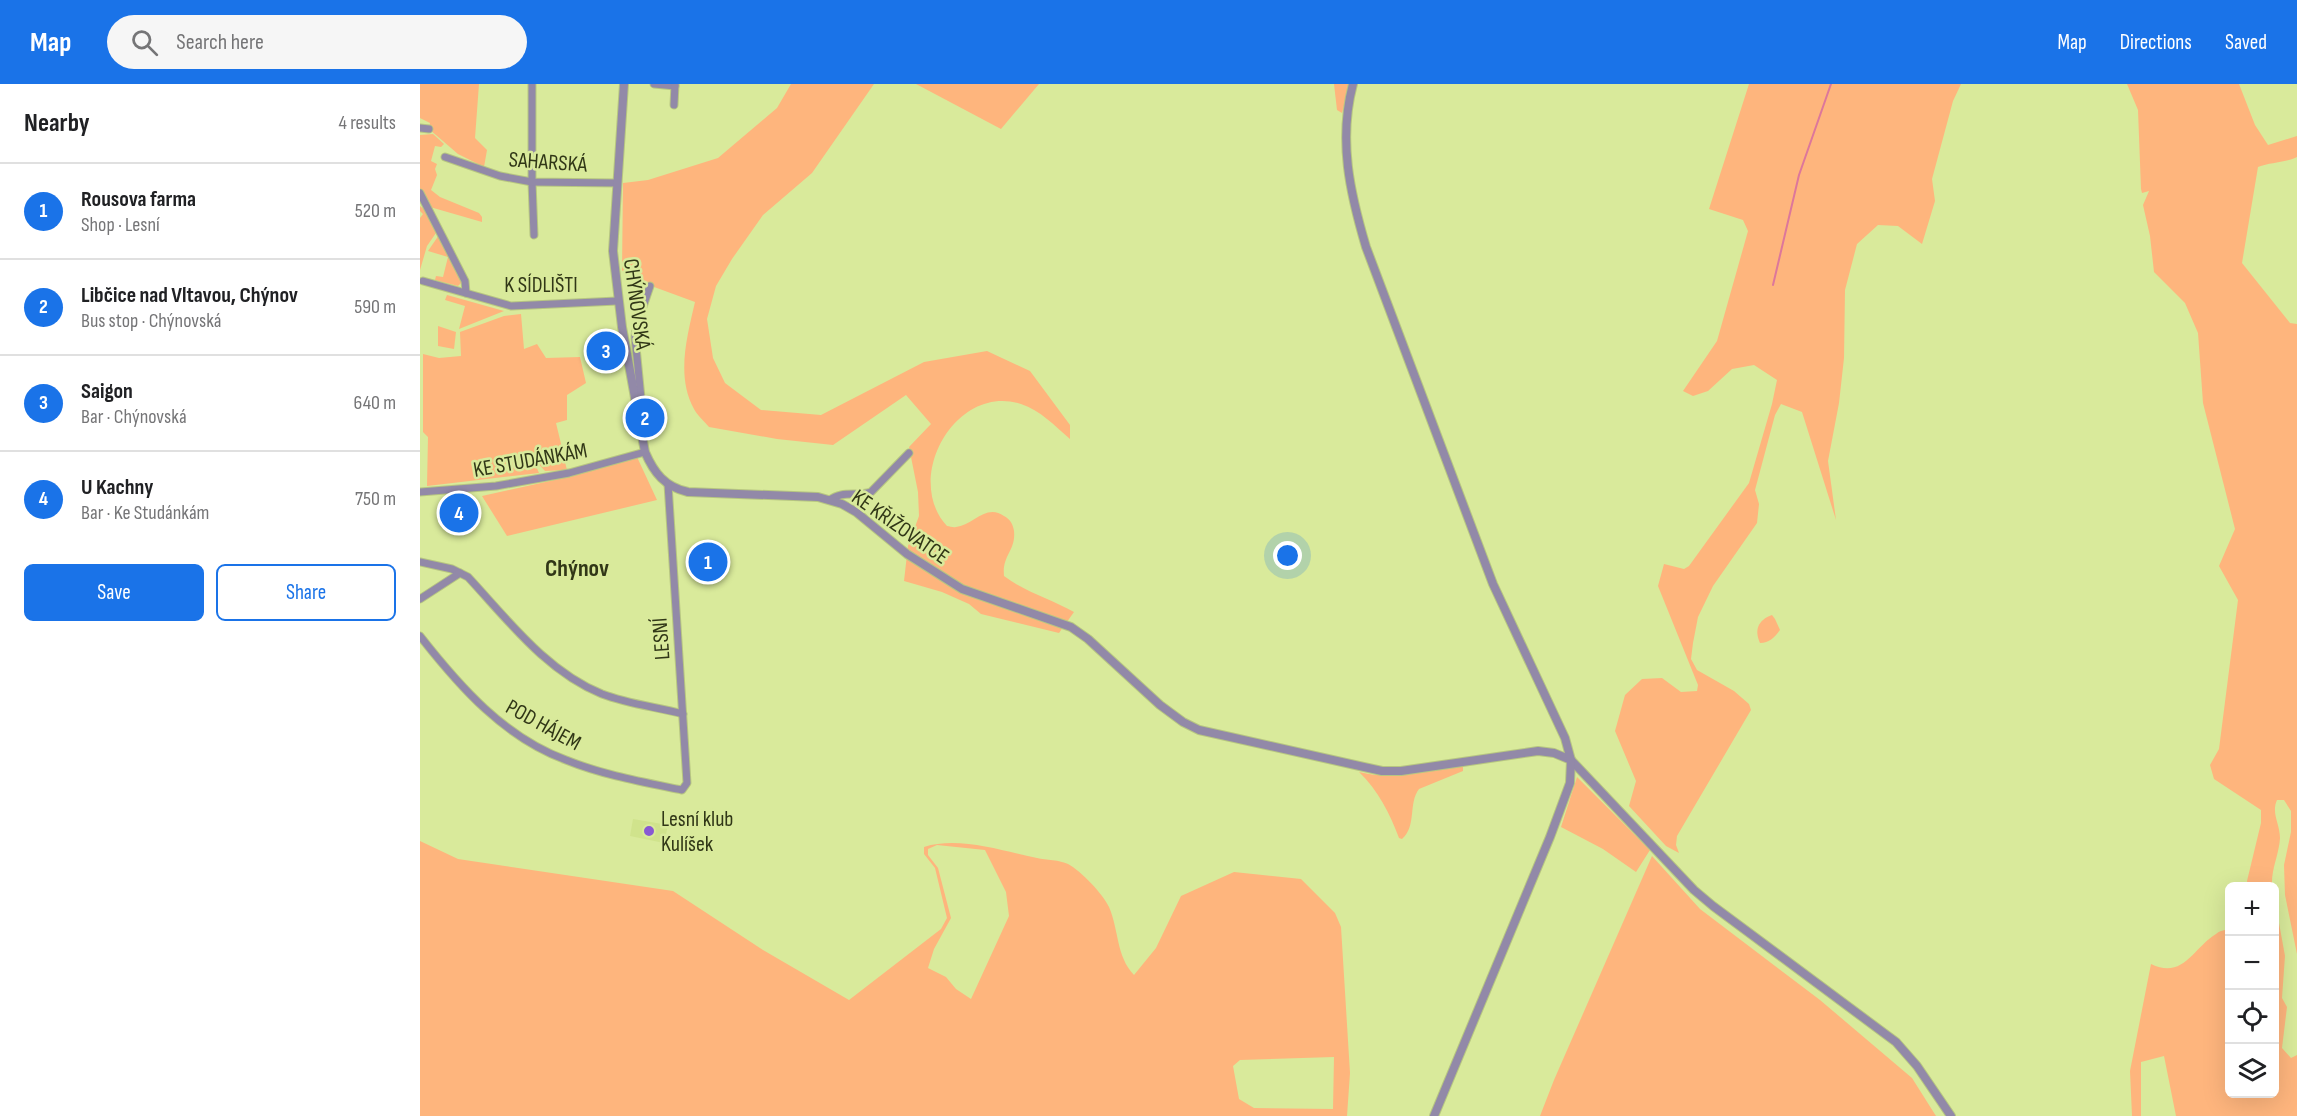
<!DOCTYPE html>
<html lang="en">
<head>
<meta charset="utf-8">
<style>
  :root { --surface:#fff; --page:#f6f6f6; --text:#202124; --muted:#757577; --line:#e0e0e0; --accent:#1a73e8 }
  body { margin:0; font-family:"Sofia Sans Condensed",sans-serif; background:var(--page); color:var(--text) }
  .controls { position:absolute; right:18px; bottom:18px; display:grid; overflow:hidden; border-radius:9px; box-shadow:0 6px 24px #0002 }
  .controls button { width:54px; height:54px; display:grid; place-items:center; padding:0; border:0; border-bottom:2px solid var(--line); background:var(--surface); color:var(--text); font:30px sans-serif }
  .you { position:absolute; left:868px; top:472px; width:21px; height:21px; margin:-15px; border:4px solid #fff; border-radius:50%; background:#1a73e8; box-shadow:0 0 0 9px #1a73e833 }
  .badge { display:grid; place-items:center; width:39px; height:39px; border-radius:50%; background:var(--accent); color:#fff; font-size:20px; font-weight:700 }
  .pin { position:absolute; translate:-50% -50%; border:3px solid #fff; box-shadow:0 2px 6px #0006 }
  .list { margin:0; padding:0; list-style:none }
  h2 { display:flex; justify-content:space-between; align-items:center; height:78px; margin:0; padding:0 24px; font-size:26px }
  h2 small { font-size:20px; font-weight:400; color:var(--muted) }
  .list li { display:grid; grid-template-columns:39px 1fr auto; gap:18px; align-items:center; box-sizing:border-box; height:96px; padding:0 24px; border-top:2px solid var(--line) }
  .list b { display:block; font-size:22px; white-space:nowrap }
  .list p { margin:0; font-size:20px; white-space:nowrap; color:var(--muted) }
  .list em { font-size:20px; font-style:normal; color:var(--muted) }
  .actions { display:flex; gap:12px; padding:18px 24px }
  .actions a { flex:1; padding:14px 0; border:2px solid var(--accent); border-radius:9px; text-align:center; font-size:21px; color:var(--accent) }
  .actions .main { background:var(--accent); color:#fff }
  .icon { flex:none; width:33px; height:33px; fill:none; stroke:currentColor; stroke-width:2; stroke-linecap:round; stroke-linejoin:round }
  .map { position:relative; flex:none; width:1877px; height:1032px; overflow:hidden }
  header { display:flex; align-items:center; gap:36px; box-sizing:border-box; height:84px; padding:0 30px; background:var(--accent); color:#fff }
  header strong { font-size:28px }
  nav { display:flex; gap:33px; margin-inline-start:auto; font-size:21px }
  .search { width:420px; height:54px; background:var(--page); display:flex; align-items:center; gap:15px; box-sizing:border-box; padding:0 21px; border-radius:33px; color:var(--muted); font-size:22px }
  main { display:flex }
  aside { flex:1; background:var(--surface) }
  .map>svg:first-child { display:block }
  .built { fill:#d0e38c }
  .green { fill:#feb57d; fill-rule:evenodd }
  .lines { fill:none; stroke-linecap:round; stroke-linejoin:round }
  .stream { stroke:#dd779b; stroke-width:2 }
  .minor-casing { stroke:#b7c681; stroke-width:9 }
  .tertiary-casing { stroke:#b7c681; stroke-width:10 }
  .minor { stroke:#9289a8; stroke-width:7 }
  .tertiary { stroke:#9289a8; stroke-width:8 }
  .poi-dot { fill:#8859d2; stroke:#d9ea9b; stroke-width:2 }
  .labels { text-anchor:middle; stroke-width:5; stroke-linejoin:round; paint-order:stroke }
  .street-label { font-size:22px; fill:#313717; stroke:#d9ea9b }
  .poi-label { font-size:22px; fill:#313717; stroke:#d9ea9b; text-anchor:start }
  .neighbourhood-label { font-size:24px; font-weight:bold; fill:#313717; stroke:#d9ea9b }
</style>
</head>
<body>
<header>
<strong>Map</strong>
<div class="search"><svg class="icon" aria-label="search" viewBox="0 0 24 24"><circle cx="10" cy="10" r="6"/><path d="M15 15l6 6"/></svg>Search here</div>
<nav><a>Map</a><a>Directions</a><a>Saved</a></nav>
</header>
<main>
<aside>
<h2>Nearby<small>4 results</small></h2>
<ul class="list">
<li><span class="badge">1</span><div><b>Rousova farma</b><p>Shop · Lesní</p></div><em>520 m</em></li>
<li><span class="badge">2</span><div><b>Libčice nad Vltavou, Chýnov</b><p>Bus stop · Chýnovská</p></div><em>590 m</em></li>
<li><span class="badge">3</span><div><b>Saigon</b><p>Bar · Chýnovská</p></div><em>640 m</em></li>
<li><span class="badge">4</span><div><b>U Kachny</b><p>Bar · Ke Studánkám</p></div><em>750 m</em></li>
</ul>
<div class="actions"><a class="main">Save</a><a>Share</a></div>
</aside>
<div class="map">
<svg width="1877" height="1032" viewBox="0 0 1877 1032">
  <rect width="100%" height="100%" fill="#d9ea9b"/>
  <path class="built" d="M 213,735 L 248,741 L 244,759 L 210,752 Z"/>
  <g class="green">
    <path d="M 0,0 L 59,0 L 55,54 L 67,66 L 64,83 L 38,70 L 9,45 L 10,39 L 0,34 Z"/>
    <path d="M 371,0 L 454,0 L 392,89 L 343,131 L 312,175 L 296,202 L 287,235 L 293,274 L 305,299 L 341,326 L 401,331 L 504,278 L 567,267 L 610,287 L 650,341 L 650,355 C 635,342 620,326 601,320 C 535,299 483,395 527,442 C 530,442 533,444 536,443 C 552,442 566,419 584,432 C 590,435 593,440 594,447 C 596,467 582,471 584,492 C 605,508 631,515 654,528 L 639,549 L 561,530 L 549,520 L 522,508 L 484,497 L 488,462 L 499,432 L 498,408 L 489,363 L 511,340 L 486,311 L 413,361 L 357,355 L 289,343 C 284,337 277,331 274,325 C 256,292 267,253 275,218 L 207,193 L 202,186 L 203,99 L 228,96 L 298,74 L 357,24 Z"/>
    <path d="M 496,0 L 619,0 L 581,45 Z"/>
    <path d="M 914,0 L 930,0 L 922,29 L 917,26 Z"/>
    <path d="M 1329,0 L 1541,0 L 1533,17 L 1512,95 L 1515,117 L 1502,160 L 1478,142 L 1458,141 L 1437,160 L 1425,206 L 1424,274 L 1419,319 L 1408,377 L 1416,436 L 1382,328 L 1361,320 L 1355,331 L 1335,406 L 1339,420 L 1337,439 L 1293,502 L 1278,533 L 1273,559 L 1271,575 L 1277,586 L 1314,607 L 1329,620 L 1331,626 L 1257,752 L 1256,761 L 1259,769 L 1246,762 L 1209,722 L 1216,697 L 1195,647 L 1205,611 L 1222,595 L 1242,594 L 1261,608 L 1277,607 L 1278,601 L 1238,502 L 1244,480 L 1264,485 L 1269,482 L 1329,399 L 1352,320 L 1357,296 L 1334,281 L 1312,285 L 1288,307 L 1273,312 L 1263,307 L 1297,257 L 1328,147 L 1323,136 L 1289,125 Z"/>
    <path d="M 1707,0 L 1819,0 L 1835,41 L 1848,61 L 1877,52 L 1877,73 C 1865,79 1851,78 1838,83 L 1822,179 L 1870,239 L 1877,240 L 1877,870 L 1865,811 L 1864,781 L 1871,748 L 1871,727 L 1864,716 L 1857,716 C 1851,729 1860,740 1860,754 C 1859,771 1851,785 1852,802 L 1828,802 L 1827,797 L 1841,739 L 1841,726 L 1794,695 L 1790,681 L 1799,665 L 1818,516 L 1799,482 L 1815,445 L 1783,319 L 1778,249 L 1765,219 L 1734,188 L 1730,152 L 1723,121 L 1729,107 L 1722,109 L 1721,105 L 1718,26 Z"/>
    <path d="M 13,50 L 24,60 L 21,63 L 15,62 L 11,77 L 17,80 L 15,85 L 17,91 L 11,106 L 20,113 L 59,129 L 62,133 L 62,138 L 10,123 L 0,104 L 0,51 Z"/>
    <path d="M 0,122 L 5,126 L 16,149 L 7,162 L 0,186 L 0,134 L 3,130 L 0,127 Z"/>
    <path d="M 19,151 L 42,198 L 38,202 L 15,196 L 16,192 L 23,193 L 28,173 L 8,167 Z"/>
    <path d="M 27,211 L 84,227 L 39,245 L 45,222 L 25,216 Z"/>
    <path d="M 101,230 L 104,265 L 117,260 L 126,274 L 160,273 L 166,299 L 147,311 L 147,336 L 136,339 L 143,368 L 139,370 L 140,375 L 144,374 L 147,386 L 125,387 L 112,373 L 119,389 L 7,402 L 8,353 L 3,348 L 3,270 L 19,274 L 41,272 L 40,248 L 84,232 Z"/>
    <path d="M 18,242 L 36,248 L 34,265 L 18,262 Z"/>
    <path d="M 217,373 L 237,416 L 87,452 L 62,412 L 148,393 Z"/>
    <path d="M 1352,531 L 1355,535 L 1360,546 C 1355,553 1349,559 1340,559 C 1334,546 1338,536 1352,531 Z"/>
    <path d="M 1043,682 L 1043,687 L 999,705 C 988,719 997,742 982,755 L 979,754 C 970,730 958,706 939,688 C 974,697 1008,686 1043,682 Z"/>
    <path d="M 1157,693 L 1230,766 L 1216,788 L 1183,765 L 1141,743 Z"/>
    <path d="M 0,757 L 38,775 L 253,807 L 343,866 L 429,916 L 521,845 L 527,834 L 515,784 L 504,770 L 504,763 C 539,752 582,767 617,774 C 626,776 640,776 648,780 C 661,787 683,810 689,823 C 699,846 696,872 714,891 L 736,864 L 761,812 L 814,788 L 881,795 L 915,829 L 921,843 L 930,989 L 927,1032 L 0,1032 ZM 517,761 L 565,766 L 586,808 L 589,832 L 551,915 L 536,905 L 526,893 L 508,884 L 514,865 L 531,834 L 518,784 L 508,771 L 508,765 ZM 914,973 L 913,1025 L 834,1024 L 819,1015 L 813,982 L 820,976 Z"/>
    <path d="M 1232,772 L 1280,825 L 1400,916 L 1492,994 L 1516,1032 L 1120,1032 L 1134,996 Z"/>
    <path d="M 1855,817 L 1865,872 L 1862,914 L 1867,923 L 1862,964 L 1871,974 L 1877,971 L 1877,1032 L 1756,1032 L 1744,972 L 1721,978 L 1721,1032 L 1712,1032 L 1710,987 L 1731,880 C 1763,896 1773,864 1796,850 C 1799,847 1805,846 1809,845 L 1810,1010 L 1854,1010 Z"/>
  </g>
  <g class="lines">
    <path class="stream" d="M 1353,201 L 1379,91 L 1411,0"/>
    <defs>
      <g id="minor">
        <path d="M 112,0 L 112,98 L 114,151"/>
        <path d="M 234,0 L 255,2"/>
        <path d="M 254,21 L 255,0"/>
        <path d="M 0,44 L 9,45"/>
        <path d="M 25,73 L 80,92 L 112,98 L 197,99"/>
        <path d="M 0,109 L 45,197 L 46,209"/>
        <path d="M 3,197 L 91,222 L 197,217"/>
        <path d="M 216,320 L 221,314 L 215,253 L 216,243 L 230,202"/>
        <path d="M 0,408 L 76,402 L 149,389 L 225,368"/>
        <path d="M 410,416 C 422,406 437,413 451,408 L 489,369"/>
        <path d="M 0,478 L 32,485 L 48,493 C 88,536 126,587 182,610 C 208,620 237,623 263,630"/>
        <path d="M 0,515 L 40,489"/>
        <path d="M 0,552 C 40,603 84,653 146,676 C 183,691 223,698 262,706 L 267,699 L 248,400"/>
      </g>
      <g id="tertiary">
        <path d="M 204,0 L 193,167 L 202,243 L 225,368 C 234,389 245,403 268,408 L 398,413 L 422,420 L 436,428 L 487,470 L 542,505 L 651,543 L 668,555 L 740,621 L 763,638 L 779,646 L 962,687 L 981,687 L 1118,667 L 1134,669 L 1151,676 L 1274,806 L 1293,822 L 1476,958 L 1497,982 L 1531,1032"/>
        <path d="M 933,0 C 918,56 930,109 946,163 L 1073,500 L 1145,654 L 1151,676 L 1150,699 L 1130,753 L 1014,1032"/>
      </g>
    </defs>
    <use href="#minor" class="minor-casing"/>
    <use href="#tertiary" class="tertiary-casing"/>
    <use href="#minor" class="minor"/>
    <use href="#tertiary" class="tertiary"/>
  </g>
  <circle class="poi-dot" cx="229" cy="747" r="6"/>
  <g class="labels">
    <g class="street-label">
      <text transform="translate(128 77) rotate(4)" y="8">SAHARSKÁ</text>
      <text x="121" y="208">K SÍDLIŠTI</text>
      <text transform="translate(218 220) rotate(82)" y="8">CHÝNOVSKÁ</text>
      <text transform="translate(110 375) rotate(-10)" y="8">KE STUDÁNKÁM</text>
      <text transform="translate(481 442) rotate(35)" y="8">KE KŘIŽOVATCE</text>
      <text transform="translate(240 555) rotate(-94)" y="8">LESNÍ</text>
      <text transform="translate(124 640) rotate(29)" y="8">POD HÁJEM</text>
    </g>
    <g class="poi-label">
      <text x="241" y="742">Lesní klub<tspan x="241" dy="25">Kulíšek</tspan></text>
    </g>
    <g class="neighbourhood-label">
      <text x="157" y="492">Chýnov</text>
    </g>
  </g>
</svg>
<div class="controls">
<button>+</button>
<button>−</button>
<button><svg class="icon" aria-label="locate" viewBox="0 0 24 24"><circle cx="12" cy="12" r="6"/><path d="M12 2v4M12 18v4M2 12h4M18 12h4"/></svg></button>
<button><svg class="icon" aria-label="layers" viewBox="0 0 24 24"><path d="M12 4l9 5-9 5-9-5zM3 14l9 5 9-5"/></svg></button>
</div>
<div class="you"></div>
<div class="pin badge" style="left:288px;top:478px">1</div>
<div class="pin badge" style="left:225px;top:334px">2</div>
<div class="pin badge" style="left:186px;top:267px">3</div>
<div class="pin badge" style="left:39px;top:429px">4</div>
</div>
</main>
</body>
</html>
